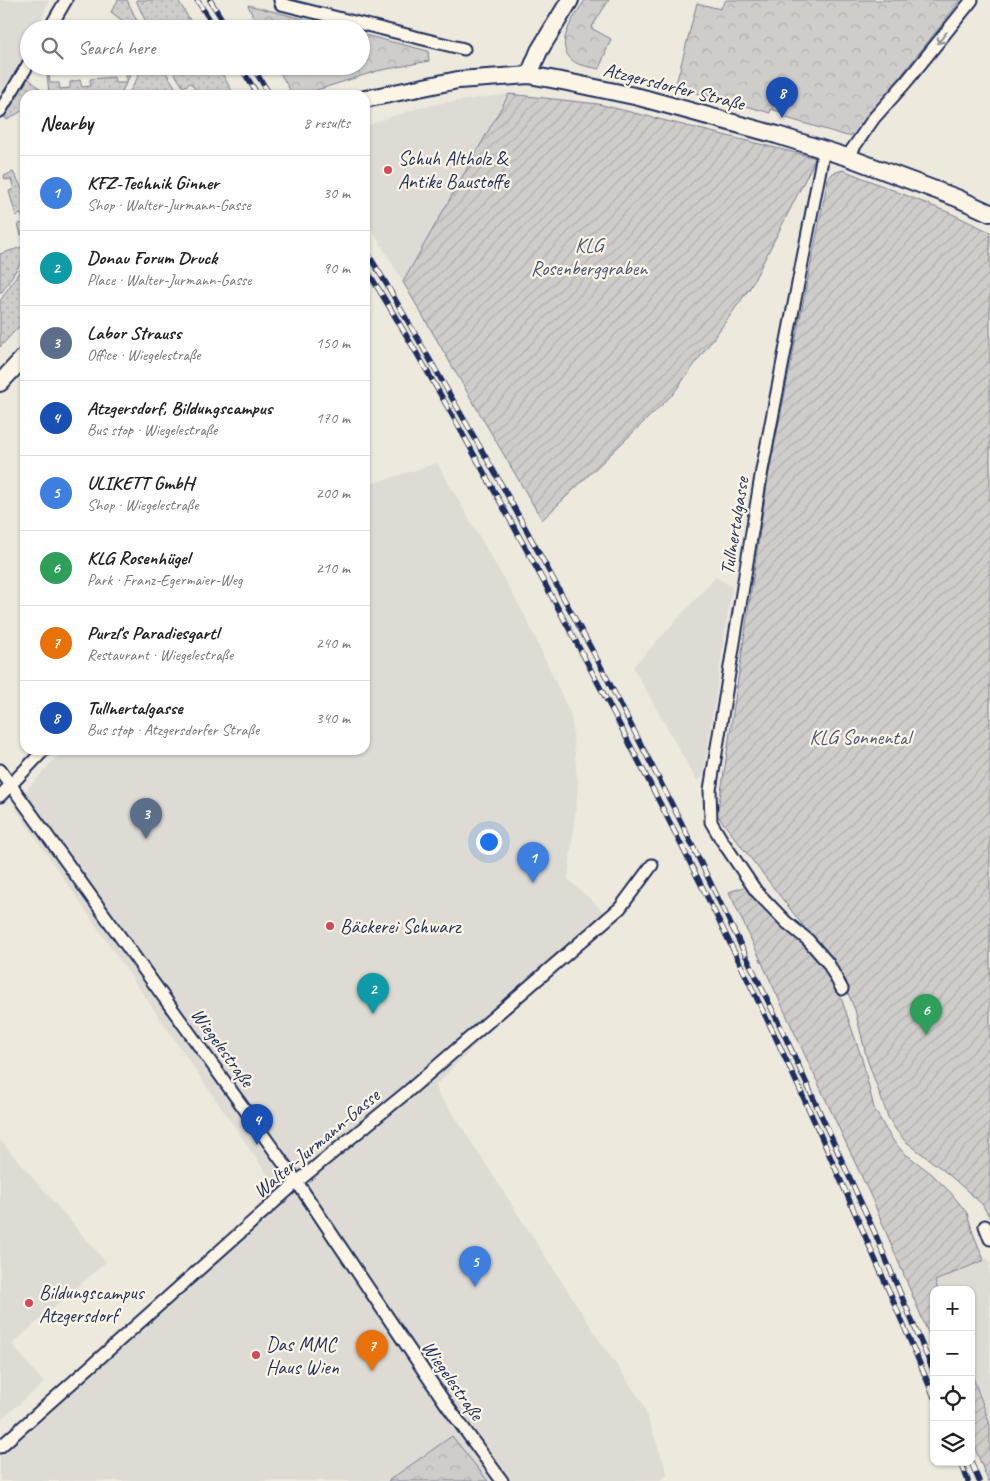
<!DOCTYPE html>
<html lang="en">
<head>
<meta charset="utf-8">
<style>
  :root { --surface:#fff; --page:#f2f2f2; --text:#222; --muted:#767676; --line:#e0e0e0; --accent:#d1495b }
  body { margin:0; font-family:Caveat,sans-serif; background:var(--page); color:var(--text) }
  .controls { position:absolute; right:15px; bottom:15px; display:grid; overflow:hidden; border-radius:10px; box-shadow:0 1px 4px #0004 }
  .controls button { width:45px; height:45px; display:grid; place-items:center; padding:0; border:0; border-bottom:1px solid var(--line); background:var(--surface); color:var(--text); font:25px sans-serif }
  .you { position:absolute; left:488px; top:841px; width:18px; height:18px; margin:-12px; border:4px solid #fff; border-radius:50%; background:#1a73e8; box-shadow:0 0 0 8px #1a73e833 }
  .badge { display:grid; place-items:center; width:32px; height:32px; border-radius:50%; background:var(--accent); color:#fff; font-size:16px; font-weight:700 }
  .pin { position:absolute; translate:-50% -41px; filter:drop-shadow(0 1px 2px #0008) }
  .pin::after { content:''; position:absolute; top:26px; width:18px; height:15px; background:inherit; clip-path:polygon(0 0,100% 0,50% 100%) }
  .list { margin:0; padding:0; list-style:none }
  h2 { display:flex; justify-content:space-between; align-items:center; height:65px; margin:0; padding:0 20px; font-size:21px }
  h2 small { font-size:16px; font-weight:400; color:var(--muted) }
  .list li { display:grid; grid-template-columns:32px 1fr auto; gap:15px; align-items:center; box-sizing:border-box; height:75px; padding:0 20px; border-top:1px solid var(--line) }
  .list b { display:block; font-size:19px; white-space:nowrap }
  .list p { margin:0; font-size:16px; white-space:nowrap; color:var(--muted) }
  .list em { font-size:16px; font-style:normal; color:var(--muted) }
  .icon { flex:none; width:28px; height:28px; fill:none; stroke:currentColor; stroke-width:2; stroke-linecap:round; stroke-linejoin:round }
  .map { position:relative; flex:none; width:990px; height:1481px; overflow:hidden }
  .search { position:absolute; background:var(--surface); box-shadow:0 1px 4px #0004; left:20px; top:20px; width:350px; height:55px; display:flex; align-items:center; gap:12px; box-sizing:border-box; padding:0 18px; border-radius:28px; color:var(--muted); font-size:19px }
  .panel { position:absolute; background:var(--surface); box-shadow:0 1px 4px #0004; left:20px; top:90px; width:350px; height:665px; border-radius:15px }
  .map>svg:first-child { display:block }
  .built { fill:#dedbd4 }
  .grass { fill:url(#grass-dots); stroke:#757e94 }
  .park { fill:url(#park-crowns); stroke:#757e94 }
  .garden { fill:url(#garden-furrows); stroke:#757e94 }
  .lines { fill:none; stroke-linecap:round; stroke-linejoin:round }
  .street-casing { stroke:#1b2f5e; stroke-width:15 }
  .secondary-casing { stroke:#1b2f5e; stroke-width:20 }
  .street { stroke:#fcf5e5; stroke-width:11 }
  .secondary { stroke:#fcf5e5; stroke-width:16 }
  .rail-casing { stroke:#1b2f5e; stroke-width:5.5 }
  .rail { stroke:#fcf5e5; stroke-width:4; stroke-dasharray:11; stroke-linecap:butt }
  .oneway { stroke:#8c92a2 }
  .poi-dot { fill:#d1495b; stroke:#fcf5e5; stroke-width:2 }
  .labels { text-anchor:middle; stroke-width:4.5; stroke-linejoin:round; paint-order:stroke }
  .street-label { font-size:20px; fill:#1b2f5e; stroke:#fcf5e5 }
  .poi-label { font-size:20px; fill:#1b2f5e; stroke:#fcf5e5; text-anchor:start }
  .park-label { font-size:20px; fill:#485679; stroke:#fcf5e5 }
</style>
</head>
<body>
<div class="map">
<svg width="990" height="1481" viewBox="0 0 990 1481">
  <defs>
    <pattern id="grass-dots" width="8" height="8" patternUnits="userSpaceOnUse" patternTransform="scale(1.25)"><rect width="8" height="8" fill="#cfcdca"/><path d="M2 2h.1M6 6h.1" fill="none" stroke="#b1b0b0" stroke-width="1.8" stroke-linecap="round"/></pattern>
    <pattern id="park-crowns" width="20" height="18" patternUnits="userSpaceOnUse" patternTransform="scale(1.25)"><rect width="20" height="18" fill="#cfcdca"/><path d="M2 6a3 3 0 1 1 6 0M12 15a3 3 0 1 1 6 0" fill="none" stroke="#b1b0b0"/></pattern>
    <pattern id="garden-furrows" width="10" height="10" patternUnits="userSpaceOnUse" patternTransform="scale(1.25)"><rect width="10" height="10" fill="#cfcdca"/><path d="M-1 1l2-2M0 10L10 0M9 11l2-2" fill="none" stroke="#b1b0b0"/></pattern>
  </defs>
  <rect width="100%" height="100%" fill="#eee9dd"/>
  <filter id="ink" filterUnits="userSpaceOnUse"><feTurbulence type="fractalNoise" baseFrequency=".02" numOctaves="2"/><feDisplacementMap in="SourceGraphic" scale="10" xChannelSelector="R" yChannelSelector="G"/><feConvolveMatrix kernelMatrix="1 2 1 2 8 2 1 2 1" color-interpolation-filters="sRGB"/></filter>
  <g filter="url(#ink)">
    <g class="built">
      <path d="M 0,0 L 49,0 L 37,29 L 29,29 L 29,48 L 26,54 L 0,95 Z"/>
      <path d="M 509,94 L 403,282 L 365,218 L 365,127 L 390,117 L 416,109 L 442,103 Z"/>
      <path d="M 437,463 L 524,614 L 571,715 L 578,787 L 568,879 L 605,913 L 436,1085 L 439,1096 L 450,1109 L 598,1338 L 642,1402 L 668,1475 L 658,1481 L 488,1481 L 452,1436 L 388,1481 L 0,1481 L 0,1441 L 280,1193 L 13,805 L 63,750 L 365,750 L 365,486 Z"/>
      <path d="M 716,577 L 732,587 L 703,777 L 697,781 L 633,667 Z"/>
      <path d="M 0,1140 L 106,1262 L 12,1344 L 44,1383 L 0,1420 Z"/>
      <path d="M 988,1258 L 990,1262 L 990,1424 L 971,1372 L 971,1290 L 938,1290 L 935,1281 Z"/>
    </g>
    <g class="grass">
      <path d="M 118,0 L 127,0 L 141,29 L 134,29 L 111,12 Z"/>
      <path d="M 136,0 L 178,0 L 195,29 L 149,29 Z"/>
      <path d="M 46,66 L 53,66 L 54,73 L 49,74 L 50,83 L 59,83 L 60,89 L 70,88 L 70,82 L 80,80 L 82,87 L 91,86 L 90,79 L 114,77 L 115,83 L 126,83 L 126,76 L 129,74 L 128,66 L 135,66 L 120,95 L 25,95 L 25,109 L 7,120 L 2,114 L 27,77 L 39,88 L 44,94 L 49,92 Z"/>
      <path d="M 144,66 L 162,66 L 180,95 L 128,95 Z"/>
      <path d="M 170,66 L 218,66 L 234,95 L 198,95 L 191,83 L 183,87 Z"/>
      <path d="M 13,172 L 25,193 L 25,234 L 21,235 L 18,224 L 25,223 L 21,214 L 16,216 L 9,191 L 14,189 L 11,179 L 5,180 L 4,176 Z"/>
      <path d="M 25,246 L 25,256 L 2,292 L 0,292 L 0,254 Z"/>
      <path d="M 25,263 L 25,320 L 0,347 L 0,301 Z"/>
    </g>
    <g class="park">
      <path d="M 585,0 L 609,0 L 591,28 L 611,39 L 599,69 C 592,67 579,66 573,61 C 552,44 575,16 585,0 Z"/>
      <path d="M 726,0 L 961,0 L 855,134 L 847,136 L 783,117 L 784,113 L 771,109 L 770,113 L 733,102 L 675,88 L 697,3 L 720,9 Z"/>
      <path d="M 248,5 L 342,29 L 258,29 Z"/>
      <path d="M 361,34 L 428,51 L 429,61 L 377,71 L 301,95 L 293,95 L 276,66 L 361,66 Z"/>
      <path d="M 452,1436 L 488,1481 L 388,1481 Z"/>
    </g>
    <g class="garden">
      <path d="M 509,94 L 598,104 L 816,158 L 750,288 L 673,394 L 542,520 L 403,282 Z"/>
      <path d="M 843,170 L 950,213 L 990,232 L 990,1218 L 982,1204 L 947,1173 L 905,1141 L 896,1130 L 888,1117 L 867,1059 L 855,1010 L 845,986 L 847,982 L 717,815 L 724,773 L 768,477 L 828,179 L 833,173 Z"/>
      <path d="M 747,886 L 807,946 L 836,983 L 862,1059 L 874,1108 L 885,1128 L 894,1142 L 903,1152 L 932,1174 L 951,1193 L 967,1213 L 973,1233 L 984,1260 L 935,1281 L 938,1290 L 934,1290 L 934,1347 L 873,1201 L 729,892 Z"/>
      <path d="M 971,1372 L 990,1424 L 990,1481 L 988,1481 L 971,1438 Z"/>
    </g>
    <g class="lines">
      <defs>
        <g id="street">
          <path d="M 280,0 L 281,4 L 464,49"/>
          <path d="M 49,29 L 66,0"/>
          <path d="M 0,111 L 29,63"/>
          <path d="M 824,149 L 762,470 L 710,790 L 711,822 L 721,839 L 756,891 L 786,922 L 808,940 L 828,963 L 842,989"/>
          <path d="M 847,157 L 874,118 L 906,82 L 972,0"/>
          <path d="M 0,770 L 297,1182 L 446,1404 L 502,1481"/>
          <path d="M 0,796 L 44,750"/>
          <path d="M 985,1226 L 990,1239"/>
          <path d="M 0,1447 L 297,1182 L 406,1093 L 620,908 L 652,865"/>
        </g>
        <g id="secondary">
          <path d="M 529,75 L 539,51 L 570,0"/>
          <path d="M 365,99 L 458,80 L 529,75 L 567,82 L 639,97 L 777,135 L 847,157 L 957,198 L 990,213"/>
          <path d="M 0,383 L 25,356"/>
        </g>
      </defs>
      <use href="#street" class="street-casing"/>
      <use href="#secondary" class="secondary-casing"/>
      <use href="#street" class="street"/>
      <use href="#secondary" class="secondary"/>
      <defs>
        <g id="rail">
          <path d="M 197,0 L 216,29"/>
          <path d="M 210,0 L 228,29"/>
          <path d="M 240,66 L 258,95"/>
          <path d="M 252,66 L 270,95"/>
          <path d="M 365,249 L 387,285 L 504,489 L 598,661 L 681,822 L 784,1034 L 874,1231 L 934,1373"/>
          <path d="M 365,267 C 424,362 478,461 532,560 C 617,716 698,875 775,1036 C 831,1155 883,1276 934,1397"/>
          <path d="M 961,1462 L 968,1481"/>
          <path d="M 971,1462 L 979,1481"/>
        </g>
      </defs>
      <use href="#rail" class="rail-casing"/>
      <use href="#rail" class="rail"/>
    </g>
    <defs><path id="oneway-shaft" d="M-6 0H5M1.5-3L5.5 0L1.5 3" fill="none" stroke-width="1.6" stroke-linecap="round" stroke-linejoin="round" transform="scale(1.25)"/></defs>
    <use class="oneway" href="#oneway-shaft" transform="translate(942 38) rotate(129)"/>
  </g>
  <g class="poi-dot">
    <circle cx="388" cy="170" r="5"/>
    <circle cx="330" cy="926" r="5"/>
    <circle cx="29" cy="1303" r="5"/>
    <circle cx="256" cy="1355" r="5"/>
  </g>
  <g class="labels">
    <g class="street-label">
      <text transform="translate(674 86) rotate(14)" y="7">Atzgersdorfer Straße</text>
      <text transform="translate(734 526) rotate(-81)" y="7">Tullnertalgasse</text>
      <text transform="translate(223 1047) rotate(54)" y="7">Wiegelestraße</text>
      <text transform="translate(316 1143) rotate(-40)" y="7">Walter-Jurmann-Gasse</text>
      <text transform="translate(453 1380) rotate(55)" y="7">Wiegelestraße</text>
    </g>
    <g class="poi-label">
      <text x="398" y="165">Schuh Altholz &amp;<tspan x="398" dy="23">Antike Baustoffe</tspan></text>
      <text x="340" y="933">Bäckerei Schwarz</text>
      <text x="39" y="1299">Bildungscampus<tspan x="39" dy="23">Atzgersdorf</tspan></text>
      <text x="266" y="1351">Das MMC<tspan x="266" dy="23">Haus Wien</tspan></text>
    </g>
    <g class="park-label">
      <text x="589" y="252">KLG<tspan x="589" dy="23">Rosenberggraben</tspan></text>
      <text x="860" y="744">KLG Sonnental</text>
    </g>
  </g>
</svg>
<div class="controls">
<button>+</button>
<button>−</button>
<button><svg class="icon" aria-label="locate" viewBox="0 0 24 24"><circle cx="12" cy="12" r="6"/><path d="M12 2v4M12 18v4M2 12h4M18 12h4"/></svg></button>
<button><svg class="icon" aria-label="layers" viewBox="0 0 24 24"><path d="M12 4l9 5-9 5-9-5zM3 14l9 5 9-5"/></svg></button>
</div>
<div class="you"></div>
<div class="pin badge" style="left:533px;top:883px;background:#3f7fe0">1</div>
<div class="pin badge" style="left:373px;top:1014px;background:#0f9aa8">2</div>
<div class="pin badge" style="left:146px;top:839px;background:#5c6f8a">3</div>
<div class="pin badge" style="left:257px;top:1145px;background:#1a4fb4">4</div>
<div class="pin badge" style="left:475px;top:1287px;background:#3f7fe0">5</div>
<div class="pin badge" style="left:926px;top:1035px;background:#2e9e5b">6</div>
<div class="pin badge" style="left:372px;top:1371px;background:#e8710a">7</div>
<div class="pin badge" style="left:782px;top:118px;background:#1a4fb4">8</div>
<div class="search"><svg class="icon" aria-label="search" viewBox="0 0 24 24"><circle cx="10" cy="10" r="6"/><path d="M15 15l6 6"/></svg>Search here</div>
<section class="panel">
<h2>Nearby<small>8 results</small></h2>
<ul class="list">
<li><span class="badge" style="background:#3f7fe0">1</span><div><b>KFZ-Technik Ginner</b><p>Shop · Walter-Jurmann-Gasse</p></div><em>30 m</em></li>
<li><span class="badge" style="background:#0f9aa8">2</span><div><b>Donau Forum Druck</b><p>Place · Walter-Jurmann-Gasse</p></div><em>90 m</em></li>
<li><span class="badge" style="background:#5c6f8a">3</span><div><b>Labor Strauss</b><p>Office · Wiegelestraße</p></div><em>150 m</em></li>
<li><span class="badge" style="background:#1a4fb4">4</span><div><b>Atzgersdorf, Bildungscampus</b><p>Bus stop · Wiegelestraße</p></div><em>170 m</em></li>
<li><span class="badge" style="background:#3f7fe0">5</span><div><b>ULIKETT GmbH</b><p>Shop · Wiegelestraße</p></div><em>200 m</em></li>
<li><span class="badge" style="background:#2e9e5b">6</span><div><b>KLG Rosenhügel</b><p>Park · Franz-Egermaier-Weg</p></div><em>210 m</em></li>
<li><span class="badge" style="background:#e8710a">7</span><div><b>Purzl's Paradiesgartl</b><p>Restaurant · Wiegelestraße</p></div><em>240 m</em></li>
<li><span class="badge" style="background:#1a4fb4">8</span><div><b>Tullnertalgasse</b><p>Bus stop · Atzgersdorfer Straße</p></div><em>340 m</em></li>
</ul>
</section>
</div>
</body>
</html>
